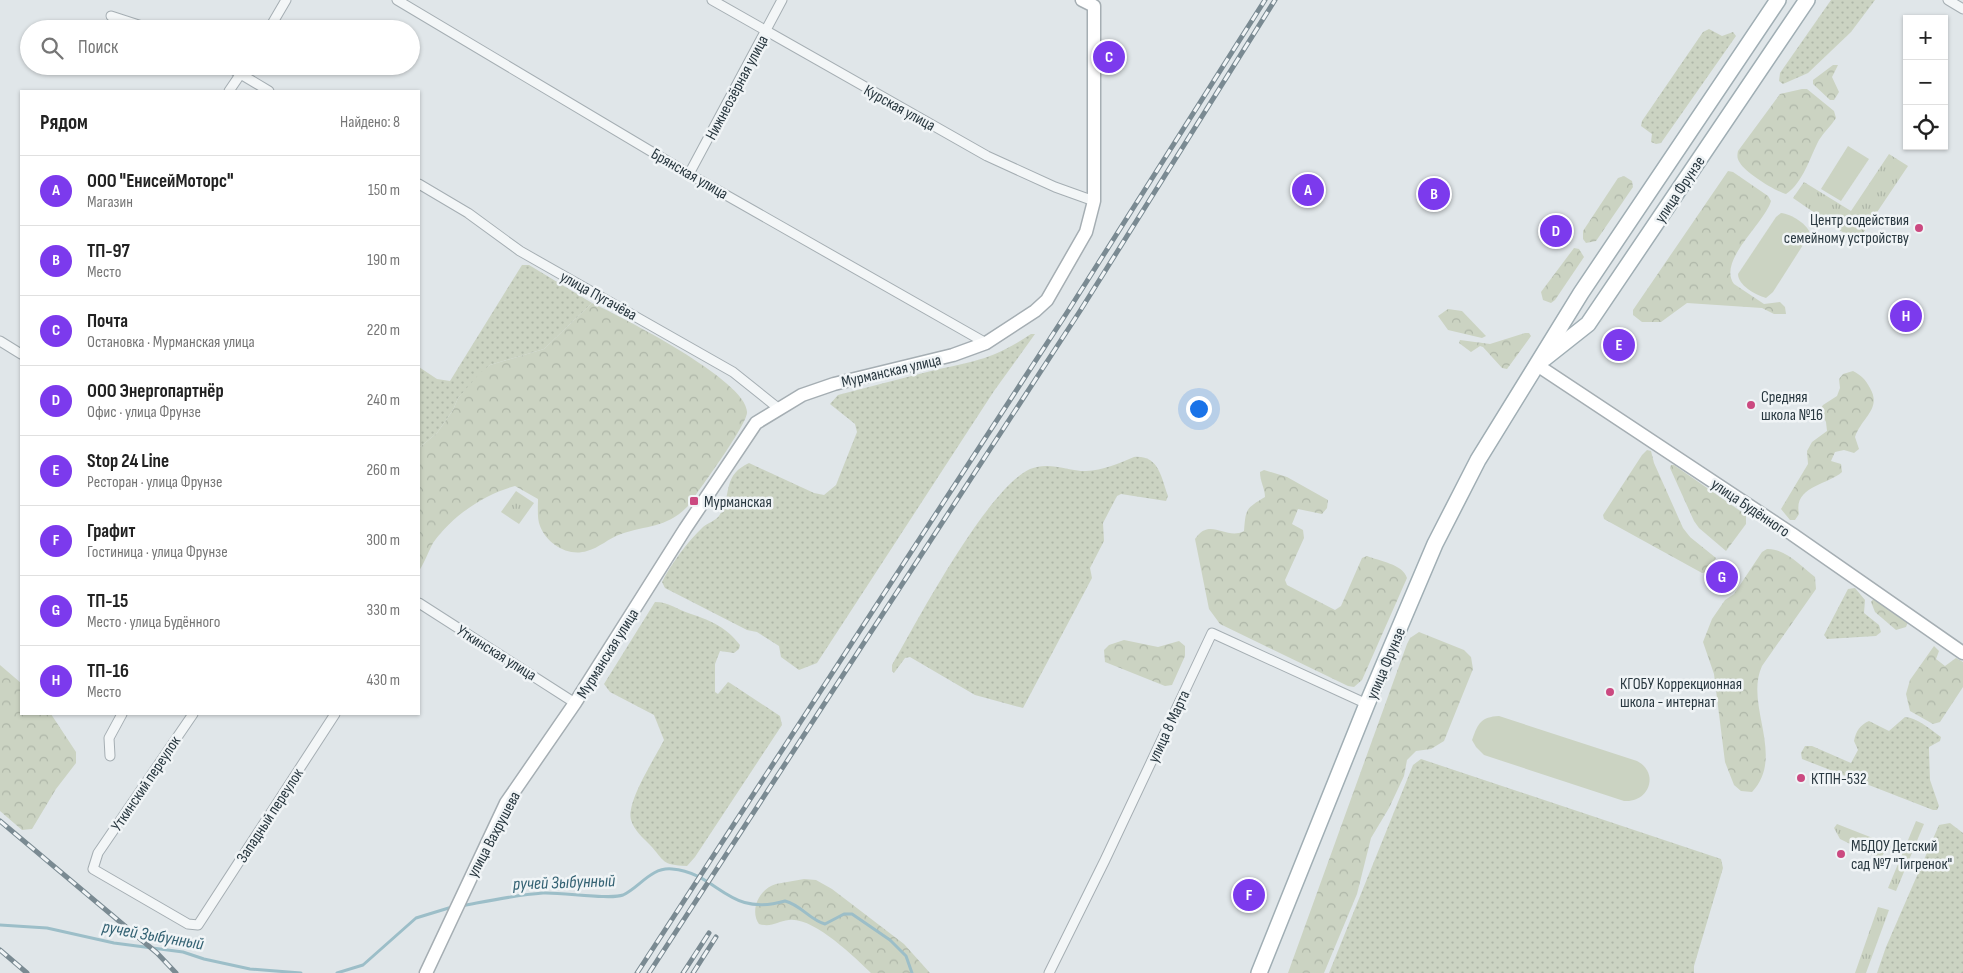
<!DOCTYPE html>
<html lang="ru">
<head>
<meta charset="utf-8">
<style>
  :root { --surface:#fff; --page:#f6f6f6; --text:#222; --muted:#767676; --line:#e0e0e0; --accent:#7c3aed }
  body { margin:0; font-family:"Sofia Sans Condensed",sans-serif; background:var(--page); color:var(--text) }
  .controls { position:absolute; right:15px; top:15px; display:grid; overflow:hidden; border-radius:0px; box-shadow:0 1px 4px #0004 }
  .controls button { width:45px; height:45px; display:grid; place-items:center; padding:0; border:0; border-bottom:1px solid var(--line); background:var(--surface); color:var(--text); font:25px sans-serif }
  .you { position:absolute; left:1198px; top:408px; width:18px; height:18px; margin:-12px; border:4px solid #fff; border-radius:50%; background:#1a73e8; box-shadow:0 0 0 8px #1a73e833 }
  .badge { display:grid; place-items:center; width:32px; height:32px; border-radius:50%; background:var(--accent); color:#fff; font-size:16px; font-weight:700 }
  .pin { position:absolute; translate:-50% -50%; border:2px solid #fff; box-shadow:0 1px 5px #0006 }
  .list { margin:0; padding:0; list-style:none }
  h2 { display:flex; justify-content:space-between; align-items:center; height:65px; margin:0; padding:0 20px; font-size:21px }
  h2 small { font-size:16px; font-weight:400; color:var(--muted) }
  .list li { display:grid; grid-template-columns:32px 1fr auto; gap:15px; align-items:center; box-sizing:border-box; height:70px; padding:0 20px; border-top:1px solid var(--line) }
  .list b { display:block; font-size:19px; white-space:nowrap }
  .list p { margin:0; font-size:16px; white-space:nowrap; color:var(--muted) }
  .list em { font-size:16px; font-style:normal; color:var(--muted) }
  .icon { flex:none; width:28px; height:28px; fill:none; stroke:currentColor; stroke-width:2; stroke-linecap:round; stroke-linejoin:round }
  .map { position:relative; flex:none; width:1963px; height:973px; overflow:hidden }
  .search { position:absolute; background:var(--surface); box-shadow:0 1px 4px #0004; left:20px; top:20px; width:400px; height:55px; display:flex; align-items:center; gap:12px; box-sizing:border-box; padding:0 18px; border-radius:28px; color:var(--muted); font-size:19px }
  .panel { position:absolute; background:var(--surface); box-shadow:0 1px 4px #0004; left:20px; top:90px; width:400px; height:625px; border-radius:0px }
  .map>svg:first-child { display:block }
  .grass { fill:url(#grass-dots) }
  .forest { fill:url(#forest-crowns) }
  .park { fill:url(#park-tufts) }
  .pitch { fill:#cbd3c2 }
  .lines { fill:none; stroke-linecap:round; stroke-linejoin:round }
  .stream { stroke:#9cbec8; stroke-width:3 }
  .street-casing { stroke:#a5aeb3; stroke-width:11 }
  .secondary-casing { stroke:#a5aeb3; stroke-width:15 }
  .primary-casing { stroke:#a0aeb4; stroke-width:18 }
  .street { stroke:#f3f6f7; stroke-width:9 }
  .secondary { stroke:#fff; stroke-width:12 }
  .primary { stroke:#fff; stroke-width:15 }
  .rail-casing { stroke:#7a8a92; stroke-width:5 }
  .rail { stroke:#f0f4f6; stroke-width:3; stroke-dasharray:9; stroke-linecap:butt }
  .poi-dot { fill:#cb4980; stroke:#f0f4f6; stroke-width:2 }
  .labels { text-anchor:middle; stroke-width:5; stroke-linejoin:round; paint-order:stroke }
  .street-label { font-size:16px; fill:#293840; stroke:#f0f4f6 }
  .poi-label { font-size:16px; fill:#293840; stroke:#f0f4f6; text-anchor:start }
  .water-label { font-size:18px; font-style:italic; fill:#346273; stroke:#f0f4f6 }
</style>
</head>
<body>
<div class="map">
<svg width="1963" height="973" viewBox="0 0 1963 973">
  <defs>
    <pattern id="grass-dots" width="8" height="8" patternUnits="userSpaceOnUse" patternTransform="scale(1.25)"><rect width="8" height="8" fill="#cbd3c2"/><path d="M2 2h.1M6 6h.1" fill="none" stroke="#aeb6a8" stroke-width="1.8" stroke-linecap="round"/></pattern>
    <pattern id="forest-crowns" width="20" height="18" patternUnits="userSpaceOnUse" patternTransform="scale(1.25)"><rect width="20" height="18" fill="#cbd3c2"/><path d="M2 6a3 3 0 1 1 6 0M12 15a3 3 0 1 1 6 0" fill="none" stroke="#aeb6a8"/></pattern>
    <pattern id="park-tufts" width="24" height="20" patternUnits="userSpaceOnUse" patternTransform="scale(1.25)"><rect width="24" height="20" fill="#cbd3c2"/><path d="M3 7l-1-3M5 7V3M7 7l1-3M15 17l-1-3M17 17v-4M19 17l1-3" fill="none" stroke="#aeb6a8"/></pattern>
  </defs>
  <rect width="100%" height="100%" fill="#e0e6e9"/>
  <g class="grass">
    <path d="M 1831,0 L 1875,0 L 1851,32 L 1808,73 L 1783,84 L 1779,81 L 1780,73 Z"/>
    <path d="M 1709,29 L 1722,36 L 1733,32 L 1736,36 L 1661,143 L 1656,144 L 1651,142 L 1652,134 L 1641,126 L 1642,121 L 1703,32 Z"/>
    <path d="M 522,265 L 529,265 L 592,303 L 544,349 L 490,365 L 458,398 L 453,410 L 437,433 L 419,448 L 419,367 L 437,379 L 450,381 Z"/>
    <path d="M 1031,334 L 1035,334 L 994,391 L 817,663 L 799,670 L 781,657 L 779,646 L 757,632 L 747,630 L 665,588 L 662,582 C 671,564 688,541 703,527 C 708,523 715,521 719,516 C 733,495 721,476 749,463 L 814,493 L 824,495 L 836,485 L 857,432 L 855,424 L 830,404 L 838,395 C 870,387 902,378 935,370 C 976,361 994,359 1031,334 Z"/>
    <path d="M 1134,457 C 1159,455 1161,477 1168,496 L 1166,501 L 1121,494 L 1117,496 L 1103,523 L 1104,541 L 1090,568 L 1092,578 L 1023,708 L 975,695 L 910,657 L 905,658 L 894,673 L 892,671 L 892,665 C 917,621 987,489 1030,469 C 1049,461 1067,471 1086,471 C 1103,470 1118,464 1134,457 Z"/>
    <path d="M 1855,588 L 1865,600 L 1864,613 L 1879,625 L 1881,632 L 1876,636 L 1827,639 L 1824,635 L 1848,589 Z"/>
    <path d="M 655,602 C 669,602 678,610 691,614 C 712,621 726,627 740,645 L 739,649 L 734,653 L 720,651 L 715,664 L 715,692 L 718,694 L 728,682 L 730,683 L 780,716 L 782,725 L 695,857 L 687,866 C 661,865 665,861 650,845 C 643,838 634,830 631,820 C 626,802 655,758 664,740 L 654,715 L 610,692 L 604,684 Z"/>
    <path d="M 1905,717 C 1918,718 1930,729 1941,737 L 1940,741 L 1929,747 L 1929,751 L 1930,780 L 1939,806 L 1937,810 L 1933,810 L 1802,759 L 1801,753 L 1805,746 L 1812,746 L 1851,763 L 1858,750 L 1854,741 C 1856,731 1860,725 1869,721 L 1889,731 Z"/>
    <path d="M 1421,759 L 1721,859 L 1723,868 L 1694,966 L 1694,973 L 1329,973 L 1413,765 Z"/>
    <path d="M 1950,823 L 1963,833 L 1963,973 L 1877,973 L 1886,947 L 1939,825 Z"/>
  </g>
  <g class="forest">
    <path d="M 1833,65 L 1838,65 L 1832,77 L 1839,92 L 1834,100 L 1830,100 L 1813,84 L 1813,80 Z"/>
    <path d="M 1802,89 L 1807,89 L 1834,111 L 1836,118 C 1831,126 1824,132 1819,140 C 1810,157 1803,183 1786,194 C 1775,191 1746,173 1740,163 C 1737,159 1737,156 1738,151 L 1780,94 Z"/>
    <path d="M 1728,171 L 1733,172 L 1768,196 L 1771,201 C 1764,224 1717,261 1734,284 L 1764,304 L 1780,302 L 1785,307 L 1786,314 L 1774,314 L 1762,308 L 1687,303 L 1661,322 L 1642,322 L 1633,315 L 1633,310 Z"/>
    <path d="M 1624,176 L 1632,181 L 1633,187 L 1596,241 L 1586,243 L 1583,239 L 1583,231 L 1618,178 Z"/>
    <path d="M 1574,248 L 1579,249 L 1584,257 L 1555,300 L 1551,303 L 1543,300 L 1541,292 Z"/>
    <path d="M 592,303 C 620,316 750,382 747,413 C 745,428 699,490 688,506 C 667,528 647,525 621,534 C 609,538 599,548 587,551 C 568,557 547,544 540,526 C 537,519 538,507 538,499 L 515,486 C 484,494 451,517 433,543 C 428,552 425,562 419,571 L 419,448 L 437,433 L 453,410 L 458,398 L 480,373 L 490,365 L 544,349 Z"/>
    <path d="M 1448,309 L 1462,311 L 1486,336 L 1482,338 L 1448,330 L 1438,316 Z"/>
    <path d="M 1525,333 L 1529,333 L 1531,336 L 1507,369 L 1502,368 L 1483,347 L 1480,346 L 1471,352 L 1459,343 L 1460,340 L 1490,344 Z"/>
    <path d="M 1853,371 C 1862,376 1865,379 1870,388 C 1882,409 1862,417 1855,437 L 1859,449 L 1854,453 L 1844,450 L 1835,452 L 1831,461 L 1841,464 L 1842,472 C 1828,485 1793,486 1799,514 L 1795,520 L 1790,520 L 1781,509 L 1808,464 L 1807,451 L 1812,442 L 1827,431 L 1826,422 L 1820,410 L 1823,405 L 1837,396 L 1840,388 L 1839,379 L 1843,374 Z"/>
    <path d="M 1647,450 L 1651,451 L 1654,463 L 1683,528 L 1690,537 L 1716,558 L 1708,572 L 1702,573 L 1604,519 L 1603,515 L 1642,455 Z"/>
    <path d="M 1671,465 L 1674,465 L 1746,515 L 1746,524 L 1726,551 L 1699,528 L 1694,521 L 1670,468 Z"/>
    <path d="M 1264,470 L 1287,477 L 1328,500 L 1327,508 L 1322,514 L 1298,509 L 1292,524 L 1303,530 L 1304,538 L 1285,580 L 1287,585 L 1335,610 L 1341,606 L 1362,558 L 1367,556 C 1379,561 1403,564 1407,578 L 1362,680 L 1354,687 L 1348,686 L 1220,624 L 1209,609 L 1195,539 C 1210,516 1226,541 1244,531 C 1246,509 1245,509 1265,497 C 1265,488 1260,482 1260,472 Z"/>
    <path d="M 1767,549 C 1785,548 1802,567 1815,577 L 1816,589 L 1762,666 C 1744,705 1786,756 1752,792 L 1741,791 L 1734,785 L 1725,762 L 1714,674 L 1703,642 L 1712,619 L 1725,600 L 1734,594 L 1762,552 Z"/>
    <path d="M 1875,597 L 1908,622 L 1906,627 L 1896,630 L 1875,612 L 1871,602 Z"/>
    <path d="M 1419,632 L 1464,650 L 1471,657 L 1473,669 L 1444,741 L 1431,749 L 1416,751 L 1407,760 L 1404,776 L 1389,808 L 1371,838 L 1357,894 L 1324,973 L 1288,973 L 1407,644 L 1410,638 Z"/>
    <path d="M 1124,640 L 1158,647 L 1179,641 L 1185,646 L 1185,656 L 1172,685 L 1165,686 L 1105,662 L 1104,650 L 1109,645 Z"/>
    <path d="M 1934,646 L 1939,651 L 1936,659 L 1945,666 L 1956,658 L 1963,662 L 1963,687 L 1940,722 L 1933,724 L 1910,711 L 1906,694 L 1910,680 Z"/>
    <path d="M 0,665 L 21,683 L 21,714 L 51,714 L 76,752 L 76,763 L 56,789 L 32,829 L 22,830 L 0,811 Z"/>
    <path d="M 804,879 L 816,880 L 832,889 L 904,944 L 930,973 L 871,973 C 854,957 814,917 789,920 C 777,921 772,928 759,924 C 749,910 760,888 776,884 C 785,882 795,881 804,879 Z"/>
  </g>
  <g class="park">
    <path d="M 1889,154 L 1908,166 L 1857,242 L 1793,198 L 1804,182 L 1851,211 Z"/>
    <path d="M 516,491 L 534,503 L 519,524 L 501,512 Z"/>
    <path d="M 1916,821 L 1924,824 L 1896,891 L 1888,888 Z"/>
    <path d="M 1837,824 L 1888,844 L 1881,859 L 1840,839 L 1834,828 Z"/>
    <path d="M 1878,907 L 1889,910 L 1866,973 L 1855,973 Z"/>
  </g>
  <g class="pitch">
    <path d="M 1848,146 L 1869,159 L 1841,201 L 1821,189 Z"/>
    <path d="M 1781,213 C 1791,214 1808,224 1810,234 L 1773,292 L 1766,298 C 1755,295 1738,285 1738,274 L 1776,217 Z"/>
    <path d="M 1499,716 L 1637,761 C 1660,773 1649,803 1624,801 L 1484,755 L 1476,747 L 1472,740 C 1478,723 1481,717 1499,716 Z"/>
  </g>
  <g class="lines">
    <g class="stream">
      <path d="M 461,906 C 488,901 515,895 543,893 C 562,892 610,900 623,895 C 640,887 651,867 672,869 C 719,873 727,918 785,901 C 801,905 810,920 825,924 L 844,914 L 852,914 L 890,940 L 906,956 L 912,973"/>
      <path d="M 0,925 L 47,928 L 114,943 L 183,952 L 204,959 L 250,969 L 301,973"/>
      <path d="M 337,973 L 363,965 L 416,918 L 452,907"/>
    </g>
    <defs>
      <g id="street">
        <path d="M 397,0 L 689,174 L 986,343"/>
        <path d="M 712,0 L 987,156 L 1055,187 L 1094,201"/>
        <path d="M 1948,0 L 1963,9"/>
        <path d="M 111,16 L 151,29"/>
        <path d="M 269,29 L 286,0"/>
        <path d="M 227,66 L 269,91"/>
        <path d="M 229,91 L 246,66"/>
        <path d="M 689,174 L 782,0"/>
        <path d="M 419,184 L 468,213 L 520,251 L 733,372 L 778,408"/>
        <path d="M 0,341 L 21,354"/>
        <path d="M 419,603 L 575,703"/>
        <path d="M 193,714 L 98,853 L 93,869 L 188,924 L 198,925 L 335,714"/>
        <path d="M 110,756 L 109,738 L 122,714"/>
        <path d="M 1049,973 L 1105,860 L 1212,633 L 1367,704"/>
      </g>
      <g id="secondary">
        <path d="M 1537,365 L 1792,534 L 1963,653"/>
        <path d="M 426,973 L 506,803 L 575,703 L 685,529 L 756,423 L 802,395 L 834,384 L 953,355 L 986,343 L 1035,311 L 1047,300 L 1086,232 L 1094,201 L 1094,6 L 1082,0"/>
      </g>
      <g id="primary">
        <path d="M 1545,358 L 1588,324 L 1807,0"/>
        <path d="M 1259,973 L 1367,704 L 1435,544 L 1478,460 L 1581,293 L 1778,0"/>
      </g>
    </defs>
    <use href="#street" class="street-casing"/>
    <use href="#secondary" class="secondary-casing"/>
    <use href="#primary" class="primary-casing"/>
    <use href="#street" class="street"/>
    <use href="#secondary" class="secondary"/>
    <use href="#primary" class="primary"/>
    <defs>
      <g id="rail">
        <path d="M 0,821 L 157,953 L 176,973"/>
        <path d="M 0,950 L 27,973"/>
        <path d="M 637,973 L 1068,311 L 1265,0"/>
        <path d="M 649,973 L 1080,311 L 1275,0"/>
        <path d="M 683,973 L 709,933"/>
        <path d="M 693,973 L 716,937"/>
      </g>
    </defs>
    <use href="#rail" class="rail-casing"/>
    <use href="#rail" class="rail"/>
  </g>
  <g class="poi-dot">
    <circle cx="1919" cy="228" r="5"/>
    <circle cx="1751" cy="405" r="5"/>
    <rect x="689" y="496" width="10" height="10" rx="2.5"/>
    <circle cx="1610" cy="692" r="5"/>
    <circle cx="1801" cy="778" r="5"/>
    <circle cx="1841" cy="854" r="5"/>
  </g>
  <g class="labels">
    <g class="street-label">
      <text transform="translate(736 87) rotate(-62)" y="6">Нижнеозёрная улица</text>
      <text transform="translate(900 107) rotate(29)" y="6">Курская улица</text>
      <text transform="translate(690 173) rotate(30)" y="6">Брянская улица</text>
      <text transform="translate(1679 189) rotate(-56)" y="6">улица Фрунзе</text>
      <text transform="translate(599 295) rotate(29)" y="6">улица Пугачёва</text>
      <text transform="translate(891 370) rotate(-13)" y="6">Мурманская улица</text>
      <text transform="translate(1751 507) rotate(34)" y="6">улица Будённого</text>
      <text transform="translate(497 652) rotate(32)" y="6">Уткинская улица</text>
      <text transform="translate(607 653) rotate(-58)" y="6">Мурманская улица</text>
      <text transform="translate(1385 663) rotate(-67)" y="6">улица Фрунзе</text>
      <text transform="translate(1168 726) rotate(-65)" y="6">улица 8 Марта</text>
      <text transform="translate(145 783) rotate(-56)" y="6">Уткинский переулок</text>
      <text transform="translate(269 815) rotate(-57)" y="6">Западный переулок</text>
      <text transform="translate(493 834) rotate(-62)" y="6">улица Вахрушева</text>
    </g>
    <g class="poi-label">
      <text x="1909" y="225" text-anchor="end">Центр содействия<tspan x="1909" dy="18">семейному устройству</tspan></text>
      <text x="1761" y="402">Средняя<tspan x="1761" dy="18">школа №16</tspan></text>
      <text x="704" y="507">Мурманская</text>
      <text x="1620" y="689">КГОБУ Коррекционная<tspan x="1620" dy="18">школа - интернат</tspan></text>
      <text x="1811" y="784">КТПН-532</text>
      <text x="1851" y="851">МБДОУ Детский<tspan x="1851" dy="18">сад №7 "Тигренок"</tspan></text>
    </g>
    <g class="water-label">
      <text transform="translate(564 882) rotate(-2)" y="6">ручей Зыбунный</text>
      <text transform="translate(153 935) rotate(10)" y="6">ручей Зыбунный</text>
    </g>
  </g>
</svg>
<div class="controls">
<button>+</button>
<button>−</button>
<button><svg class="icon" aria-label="locate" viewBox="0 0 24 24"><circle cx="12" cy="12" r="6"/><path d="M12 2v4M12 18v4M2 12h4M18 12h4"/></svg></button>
</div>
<div class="you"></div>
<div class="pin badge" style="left:1308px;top:190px">A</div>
<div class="pin badge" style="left:1434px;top:194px">B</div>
<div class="pin badge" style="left:1109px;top:57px">C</div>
<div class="pin badge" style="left:1556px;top:231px">D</div>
<div class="pin badge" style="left:1619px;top:345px">E</div>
<div class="pin badge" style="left:1249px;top:895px">F</div>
<div class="pin badge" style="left:1722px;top:577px">G</div>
<div class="pin badge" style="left:1906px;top:316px">H</div>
<div class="search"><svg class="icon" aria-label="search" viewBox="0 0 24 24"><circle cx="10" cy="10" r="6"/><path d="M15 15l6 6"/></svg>Поиск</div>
<section class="panel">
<h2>Рядом<small>Найдено: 8</small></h2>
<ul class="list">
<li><span class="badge">A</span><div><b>ООО &quot;ЕнисейМоторс&quot;</b><p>Магазин</p></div><em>150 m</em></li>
<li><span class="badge">B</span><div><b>ТП-97</b><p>Место</p></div><em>190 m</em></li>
<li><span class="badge">C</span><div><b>Почта</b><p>Остановка · Мурманская улица</p></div><em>220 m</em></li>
<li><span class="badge">D</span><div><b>ООО Энергопартнёр</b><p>Офис · улица Фрунзе</p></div><em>240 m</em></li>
<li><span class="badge">E</span><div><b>Stop 24 Line</b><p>Ресторан · улица Фрунзе</p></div><em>260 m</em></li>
<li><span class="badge">F</span><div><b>Графит</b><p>Гостиница · улица Фрунзе</p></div><em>300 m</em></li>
<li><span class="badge">G</span><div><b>ТП-15</b><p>Место · улица Будённого</p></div><em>330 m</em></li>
<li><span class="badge">H</span><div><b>ТП-16</b><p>Место</p></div><em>430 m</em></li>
</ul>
</section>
</div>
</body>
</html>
